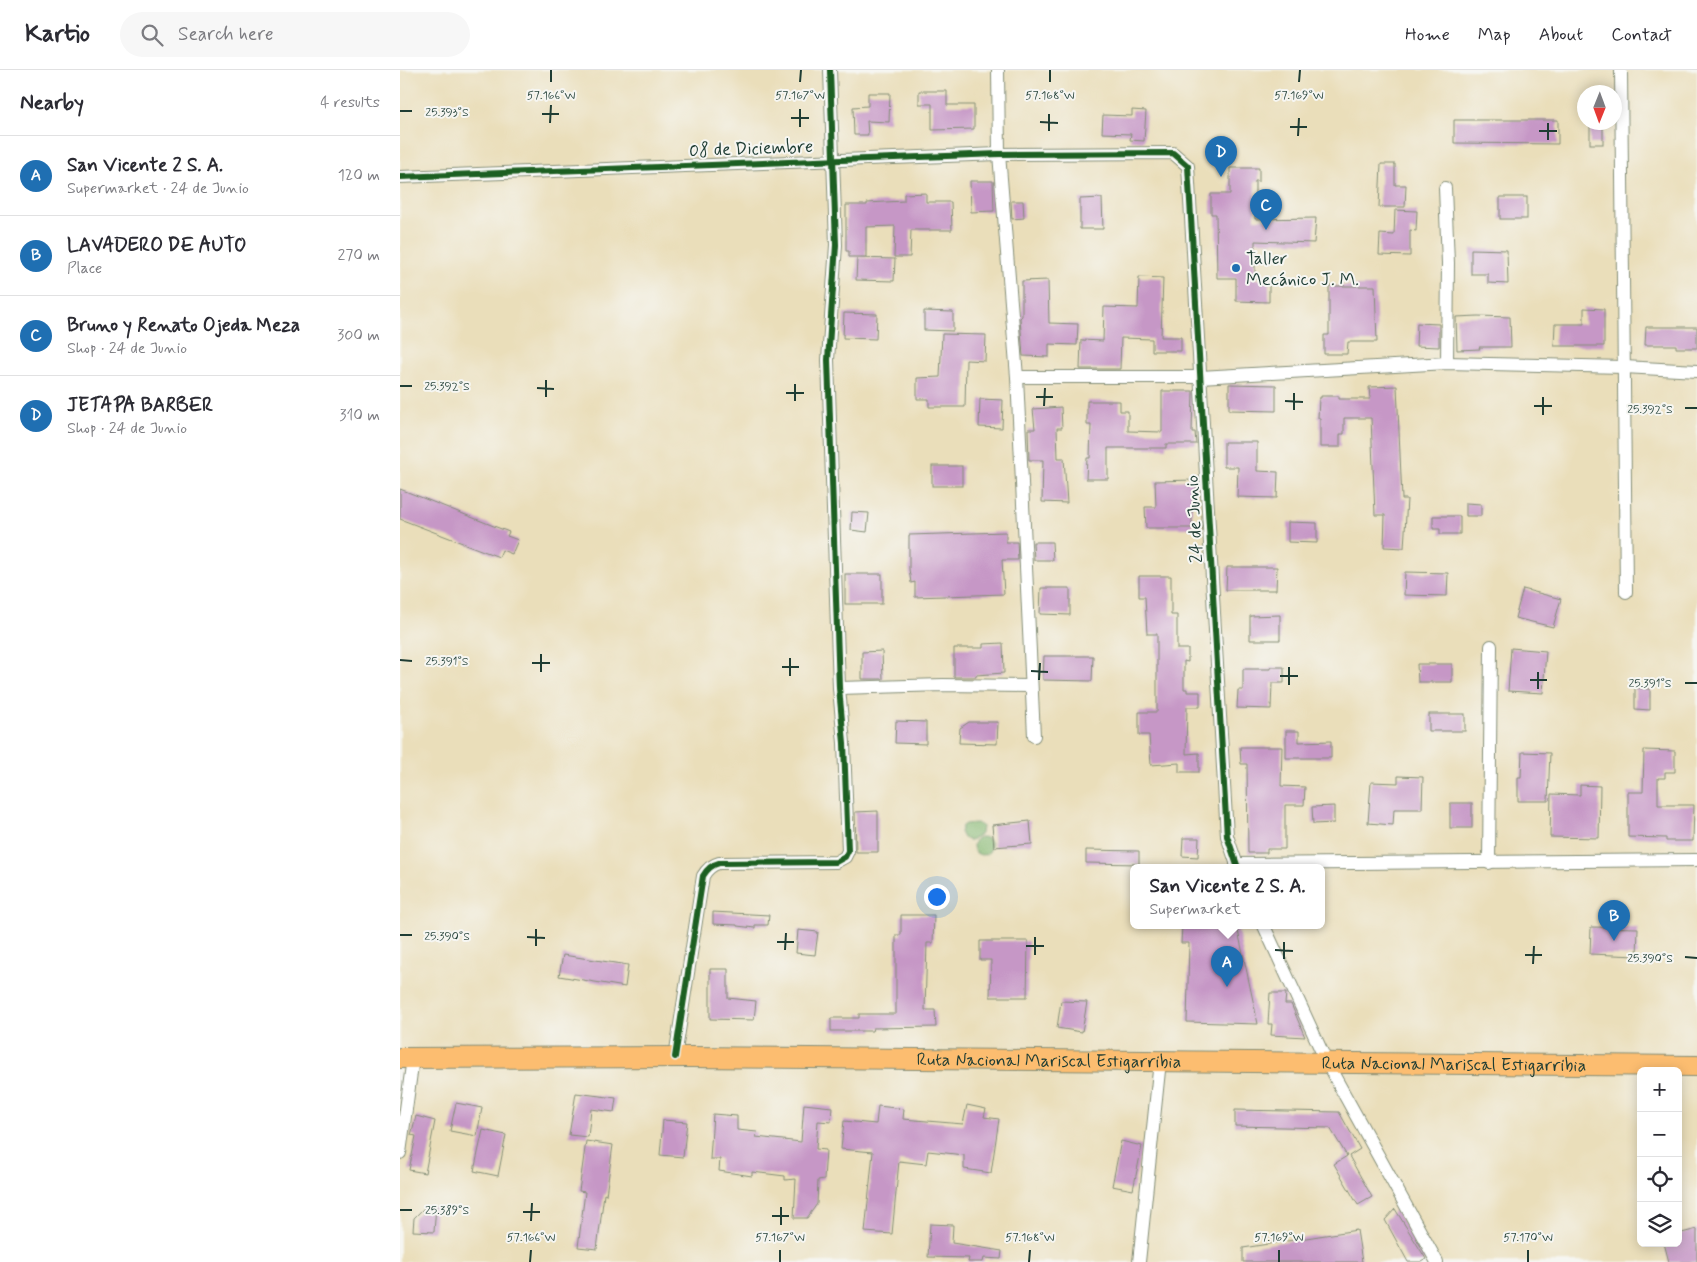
<!DOCTYPE html>
<html lang="en">
<head>
<meta charset="utf-8">
<style>
  :root { --surface:#fff; --page:#f7f7f7; --text:#2b2b33; --muted:#7c7c81; --line:#e1e1e2; --accent:#1f6fb2 }
  body { margin:0; font-family:Mynerve,sans-serif; background:var(--page); color:var(--text) }
  .controls { position:absolute; right:15px; bottom:15px; display:grid; overflow:hidden; border-radius:8px; box-shadow:0 2px 12px #0003 }
  .controls button { width:45px; height:45px; display:grid; place-items:center; padding:0; border:0; border-bottom:1px solid var(--line); background:var(--surface); color:var(--text); font:25px sans-serif }
  .compass { position:absolute; left:1177px; top:15px; width:45px; height:45px; border-radius:50%; background:var(--surface); box-shadow:0 2px 12px #0003; rotate:181deg }
  .you { position:absolute; left:536px; top:826px; width:18px; height:18px; margin:-12px; border:4px solid #fff; border-radius:50%; background:#1a73e8; box-shadow:0 0 0 8px #1a73e833 }
  .badge { display:grid; place-items:center; width:32px; height:32px; border-radius:50%; background:var(--accent); color:#fff; font-size:16px; font-weight:700 }
  .pin { position:absolute; translate:-50% -41px; filter:drop-shadow(0 1px 2px #0008) }
  .pin::after { content:''; position:absolute; top:26px; width:18px; height:15px; background:inherit; clip-path:polygon(0 0,100% 0,50% 100%) }
  .popup { position:absolute; left:730px; top:794px; width:195px; height:65px; box-sizing:border-box; display:grid; place-content:center; border-radius:8px; background:var(--surface); filter:drop-shadow(0 1px 4px #0005); font-size:16px; white-space:nowrap; color:var(--muted) }
  .popup b { font-size:19px; color:var(--text) }
  .popup::after { content:''; position:absolute; left:50%; top:100%; margin-left:-10px; border:10px solid transparent; border-top-color:var(--surface) }
  .list { margin:0; padding:0; list-style:none }
  h2 { display:flex; justify-content:space-between; align-items:center; height:65px; margin:0; padding:0 20px; font-size:21px }
  h2 small { font-size:16px; font-weight:400; color:var(--muted) }
  .list li { display:grid; grid-template-columns:32px 1fr auto; gap:15px; align-items:center; box-sizing:border-box; height:80px; padding:0 20px; border-top:1px solid var(--line) }
  .list b { display:block; font-size:19px; white-space:nowrap }
  .list p { margin:0; font-size:16px; white-space:nowrap; color:var(--muted) }
  .list em { font-size:16px; font-style:normal; color:var(--muted) }
  .icon { flex:none; width:28px; height:28px; fill:none; stroke:currentColor; stroke-width:2; stroke-linecap:round; stroke-linejoin:round }
  .map { position:relative; flex:none; width:1297px; height:1192px; overflow:hidden }
  header { display:flex; align-items:center; gap:30px; box-sizing:border-box; height:70px; padding:0 25px; background:var(--surface); border-bottom:1px solid var(--line) }
  header strong { font-size:24px }
  nav { display:flex; gap:28px; margin-inline-start:auto; font-size:18px }
  .search { width:350px; height:45px; background:var(--page); display:flex; align-items:center; gap:12px; box-sizing:border-box; padding:0 18px; border-radius:28px; color:var(--muted); font-size:19px }
  main { display:flex }
  aside { flex:1; background:var(--surface) }
  .map>svg:first-child { display:block }
  .forest { fill:#8aba74; stroke:#547c54 }
  .building { fill:#c697c6 }
  .lines { fill:none; stroke-linecap:round; stroke-linejoin:round }
  .street-casing { stroke:#848e77; stroke-width:14 }
  .primary-casing { stroke:#848e77; stroke-width:22 }
  .street { stroke:#fff; stroke-width:12 }
  .primary { stroke:#fcbd6f; stroke-width:20 }
  .cycleway-casing { stroke:#f6f6f2; stroke-width:9 }
  .cycleway { stroke:#1b5e20; stroke-width:6 }
  .ticks { fill:none; stroke:#1f3d34; stroke-width:2 }
  .poi-dot { fill:#1f6fb2; stroke:#f6f6f2; stroke-width:2 }
  .labels { text-anchor:middle; stroke-width:4; stroke-linejoin:round; paint-order:stroke }
  .street-label { font-size:18px; fill:#1f3d34; stroke:#f6f6f2 }
  .poi-label { font-size:18px; fill:#1f3d34; stroke:#f6f6f2; text-anchor:start }
  .ticks-label { font-size:12px; text-anchor:middle; fill:#1f3d34; stroke:#f6f6f2; stroke-width:4; stroke-linejoin:round; paint-order:stroke }
</style>
</head>
<body>
<header>
<strong>Kartio</strong>
<div class="search"><svg class="icon" aria-label="search" viewBox="0 0 24 24"><circle cx="10" cy="10" r="6"/><path d="M15 15l6 6"/></svg>Search here</div>
<nav><a>Home</a><a>Map</a><a>About</a><a>Contact</a></nav>
</header>
<main>
<aside>
<h2>Nearby<small>4 results</small></h2>
<ul class="list">
<li><span class="badge">A</span><div><b>San Vicente 2 S. A.</b><p>Supermarket · 24 de Junio</p></div><em>120 m</em></li>
<li><span class="badge">B</span><div><b>LAVADERO DE AUTO</b><p>Place</p></div><em>270 m</em></li>
<li><span class="badge">C</span><div><b>Bruno y Renato Ojeda Meza</b><p>Shop · 24 de Junio</p></div><em>300 m</em></li>
<li><span class="badge">D</span><div><b>JETAPA BARBER</b><p>Shop · 24 de Junio</p></div><em>310 m</em></li>
</ul>
</aside>
<div class="map">
<svg width="1297" height="1192" viewBox="0 0 1297 1192">
  <rect width="100%" height="100%" fill="#f6f6f2"/>
  <filter id="ink" filterUnits="userSpaceOnUse"><feTurbulence type="fractalNoise" baseFrequency=".02" numOctaves="2"/><feDisplacementMap in="SourceGraphic" scale="10" xChannelSelector="R" yChannelSelector="G"/><feConvolveMatrix kernelMatrix="1 2 1 2 8 2 1 2 1" color-interpolation-filters="sRGB"/></filter>
  <filter id="wash" filterUnits="userSpaceOnUse"><feTurbulence type="fractalNoise" baseFrequency=".0096" numOctaves="4" result="noise"/><feDisplacementMap in="SourceGraphic" scale="20" xChannelSelector="R" yChannelSelector="G"/><feGaussianBlur stdDeviation="1.12" result="paint"/><feColorMatrix in="noise" values="0 0 0 0 0 0 0 0 0 0 0 0 0 0 0 0 0 1.4 0 .05"/><feComposite in="paint" operator="in"/></filter>
  <g filter="url(#wash)">
    <rect width="100%" height="100%" fill="#eadeba"/>
    <g class="forest">
      <path d="M 577,753 L 582,756 L 581,764 L 570,771 L 563,768 L 560,762 L 562,756 L 565,754 Z"/>
      <circle cx="582" cy="776" r="9"/>
    </g>
    <g id="blocks">
      <g class="building">
        <path d="M 519,21 L 547,21 L 547,35 L 574,35 L 574,59 L 532,60 L 532,34 L 519,34 Z"/>
        <path d="M 468,23 L 490,23 L 489,52 L 467,51 L 468,65 L 454,65 L 453,37 L 468,36 Z"/>
        <path d="M 732,40 L 746,41 L 744,71 L 730,70 L 731,64 L 702,63 L 703,45 L 732,46 Z"/>
        <path d="M 1054,50 L 1158,50 L 1158,74 L 1054,73 Z"/>
        <rect x="1190" y="52" width="13" height="22"/>
        <path d="M 981,94 L 995,94 L 995,115 L 1006,115 L 1005,137 L 979,137 Z"/>
        <path d="M 830,98 L 859,98 L 859,111 L 855,111 L 855,149 L 916,148 L 914,173 L 855,171 L 855,209 L 869,209 L 869,232 L 836,231 L 836,208 L 817,208 L 816,144 L 811,144 L 811,124 L 830,124 Z"/>
        <path d="M 570,111 L 593,111 L 594,141 L 571,142 Z"/>
        <path d="M 526,123 L 526,132 L 551,132 L 552,160 L 511,160 L 510,187 L 494,187 L 495,156 L 466,157 L 466,187 L 449,187 L 449,181 L 446,181 L 446,135 L 467,135 L 467,133 L 504,131 L 504,124 Z"/>
        <rect x="1100" y="127" width="27" height="22"/>
        <path d="M 702,128 L 703,159 L 680,159 L 680,129 Z"/>
        <path d="M 611,131 L 623,131 L 624,148 L 612,149 Z"/>
        <path d="M 995,140 L 1017,141 L 1016,161 L 1010,160 L 1010,186 L 979,185 L 980,164 L 994,165 Z"/>
        <path d="M 1071,179 L 1107,180 L 1108,214 L 1088,213 L 1088,204 L 1071,204 Z"/>
        <path d="M 457,188 L 495,189 L 494,211 L 456,210 Z"/>
        <path d="M 739,207 L 763,208 L 761,267 L 781,267 L 781,281 L 752,281 L 752,269 L 721,268 L 720,299 L 680,299 L 681,270 L 703,271 L 704,237 L 738,238 Z"/>
        <path d="M 648,210 L 649,253 L 678,254 L 677,275 L 649,274 L 649,287 L 623,286 L 620,248 L 622,246 L 622,211 Z"/>
        <path d="M 929,216 L 975,216 L 977,272 L 948,272 L 947,284 L 924,284 L 924,265 L 929,265 Z"/>
        <path d="M 1184,238 L 1204,239 L 1204,276 L 1154,276 L 1155,254 L 1184,254 Z"/>
        <path d="M 524,241 L 553,242 L 553,261 L 524,260 Z"/>
        <path d="M 444,243 L 477,244 L 476,269 L 443,268 Z"/>
        <path d="M 1078,246 L 1110,247 L 1111,277 L 1079,277 L 1080,279 L 1057,280 L 1056,247 Z"/>
        <path d="M 1017,253 L 1039,254 L 1039,277 L 1016,276 Z"/>
        <path d="M 1246,257 L 1297,257 L 1297,278 L 1276,278 L 1276,275 L 1245,275 Z"/>
        <path d="M 542,264 L 586,265 L 585,291 L 566,290 L 565,337 L 529,337 L 529,329 L 517,329 L 517,308 L 540,307 Z"/>
        <path d="M 829,314 L 876,315 L 876,341 L 829,340 Z"/>
        <path d="M 997,316 L 1002,429 L 1007,429 L 1004,478 L 984,477 L 985,445 L 975,445 L 971,348 L 944,348 L 944,364 L 940,364 L 940,377 L 920,377 L 920,348 L 918,348 L 919,328 L 921,328 L 921,326 L 939,326 L 939,329 L 970,329 L 969,317 Z"/>
        <path d="M 762,321 L 793,321 L 792,362 L 795,362 L 796,374 L 766,374 L 766,378 L 708,378 L 708,409 L 686,409 L 687,388 L 690,388 L 691,355 L 687,355 L 687,331 L 720,331 L 720,341 L 728,341 L 728,361 L 762,362 Z"/>
        <path d="M 580,329 L 603,330 L 602,358 L 579,357 Z"/>
        <path d="M 661,337 L 662,358 L 657,358 L 658,388 L 664,388 L 667,433 L 642,432 L 643,390 L 629,390 L 628,359 L 635,359 L 633,339 Z"/>
        <path d="M 824,372 L 857,372 L 857,401 L 878,402 L 877,428 L 837,427 L 838,397 L 824,397 Z"/>
        <rect x="532" y="396" width="30" height="20"/>
        <path d="M 796,410 L 796,431 L 792,431 L 792,458 L 746,458 L 745,437 L 756,437 L 755,411 Z"/>
        <path d="M 0,419 L 109,462 L 107,466 L 118,470 L 112,484 L 102,480 L 99,487 L 0,449 Z"/>
        <path d="M 1066,433 L 1081,434 L 1081,446 L 1066,446 Z"/>
        <path d="M 452,442 L 469,443 L 467,462 L 451,460 Z"/>
        <path d="M 1033,446 L 1060,446 L 1060,464 L 1040,464 L 1040,459 L 1033,459 Z"/>
        <path d="M 888,452 L 917,453 L 917,473 L 888,472 Z"/>
        <path d="M 606,462 L 606,472 L 617,472 L 618,490 L 602,490 L 604,524 L 515,527 L 515,512 L 511,513 L 509,499 L 509,465 Z"/>
        <path d="M 633,472 L 652,472 L 653,490 L 634,490 Z"/>
        <path d="M 827,497 L 877,497 L 876,520 L 826,520 Z"/>
        <path d="M 1005,502 L 1048,503 L 1047,526 L 1004,525 Z"/>
        <rect x="445" y="504" width="37" height="30"/>
        <path d="M 739,506 L 771,506 L 771,545 L 777,545 L 777,579 L 788,579 L 788,592 L 784,591 L 784,619 L 787,619 L 787,622 L 800,622 L 800,637 L 787,637 L 786,684 L 799,683 L 799,702 L 779,702 L 779,693 L 751,695 L 749,665 L 739,665 L 739,642 L 757,642 L 757,564 L 747,564 L 745,527 L 739,527 Z"/>
        <path d="M 641,518 L 670,518 L 670,545 L 640,544 Z"/>
        <path d="M 1123,519 L 1161,529 L 1153,557 L 1115,548 Z"/>
        <path d="M 880,545 L 880,570 L 850,570 L 850,546 Z"/>
        <path d="M 603,573 L 604,603 L 576,605 L 576,607 L 554,607 L 554,578 L 583,578 L 583,574 Z"/>
        <path d="M 1111,578 L 1146,581 L 1143,623 L 1108,621 Z"/>
        <path d="M 482,581 L 483,609 L 462,609 L 462,582 Z"/>
        <path d="M 644,586 L 693,586 L 692,611 L 643,610 Z"/>
        <path d="M 1017,594 L 1052,594 L 1052,612 L 1018,612 Z"/>
        <path d="M 870,597 L 884,597 L 884,613 L 872,613 L 871,639 L 837,638 L 838,620 L 843,620 L 843,599 L 870,599 Z"/>
        <path d="M 1235,618 L 1250,619 L 1250,640 L 1235,639 Z"/>
        <rect x="1029" y="644" width="36" height="17"/>
        <path d="M 496,651 L 526,652 L 526,674 L 495,673 Z"/>
        <path d="M 569,652 L 598,652 L 597,674 L 559,673 L 560,658 Z"/>
        <path d="M 886,661 L 899,661 L 899,672 L 931,671 L 931,688 L 886,688 Z"/>
        <path d="M 840,677 L 882,677 L 881,716 L 905,717 L 904,735 L 885,735 L 885,779 L 867,779 L 867,783 L 848,783 L 847,694 L 841,694 Z"/>
        <path d="M 1244,680 L 1275,681 L 1275,702 L 1265,702 L 1265,708 L 1258,708 L 1258,735 L 1294,735 L 1293,771 L 1266,771 L 1266,768 L 1228,767 L 1228,722 L 1243,722 Z"/>
        <path d="M 1122,682 L 1150,683 L 1148,731 L 1118,731 L 1118,707 L 1121,707 Z"/>
        <path d="M 998,706 L 1023,707 L 1022,739 L 994,739 L 993,755 L 968,753 L 971,712 L 998,713 Z"/>
        <path d="M 1180,715 L 1200,716 L 1199,768 L 1150,767 L 1151,724 L 1180,725 Z"/>
        <rect x="1050" y="733" width="22" height="25"/>
        <path d="M 934,736 L 934,753 L 913,754 L 912,737 Z"/>
        <path d="M 478,741 L 478,782 L 456,782 L 455,742 Z"/>
        <path d="M 630,751 L 632,774 L 594,777 L 592,755 Z"/>
        <path d="M 783,768 L 799,768 L 798,787 L 782,786 Z"/>
        <path d="M 686,780 L 739,781 L 739,794 L 686,793 Z"/>
        <path d="M 313,842 L 369,845 L 368,855 L 355,855 L 355,858 L 337,856 L 337,855 L 313,854 Z"/>
        <path d="M 501,845 L 534,845 L 533,873 L 527,873 L 525,940 L 535,940 L 536,957 L 473,958 L 472,961 L 431,961 L 431,948 L 459,948 L 459,944 L 496,944 L 496,865 L 501,865 Z"/>
        <path d="M 782,856 L 837,856 L 858,954 L 787,952 L 789,873 L 781,873 Z"/>
        <path d="M 1191,857 L 1238,858 L 1237,886 L 1190,884 Z"/>
        <path d="M 398,860 L 418,862 L 415,885 L 396,883 Z"/>
        <path d="M 580,871 L 628,871 L 627,927 L 590,927 L 591,890 L 580,890 Z"/>
        <path d="M 163,885 L 228,895 L 225,917 L 159,906 Z"/>
        <path d="M 310,899 L 328,899 L 328,928 L 356,931 L 354,950 L 310,949 Z"/>
        <path d="M 870,923 L 886,923 L 885,934 L 891,934 L 905,967 L 871,965 L 872,954 L 868,954 Z"/>
        <path d="M 661,931 L 687,932 L 682,962 L 657,958 Z"/>
        <path d="M 176,1023 L 216,1028 L 214,1042 L 191,1039 L 188,1067 L 169,1065 Z"/>
        <path d="M 56,1033 L 82,1038 L 77,1066 L 50,1061 Z"/>
        <path d="M 404,1034 L 432,1037 L 431,1052 L 418,1051 L 416,1079 L 426,1080 L 424,1109 L 418,1110 L 417,1134 L 407,1148 L 394,1148 L 396,1109 L 385,1110 L 385,1106 L 352,1102 L 352,1106 L 319,1101 L 320,1089 L 310,1089 L 313,1044 L 337,1046 L 337,1060 L 357,1062 L 356,1067 L 401,1072 Z"/>
        <path d="M 567,1035 L 586,1039 L 584,1047 L 599,1049 L 591,1103 L 564,1099 L 564,1085 L 528,1081 L 526,1094 L 499,1091 L 492,1164 L 465,1162 L 473,1082 L 441,1079 L 444,1051 L 476,1054 L 478,1036 L 504,1039 L 503,1049 L 563,1054 Z"/>
        <path d="M 835,1040 L 939,1042 L 960,1079 L 949,1086 L 972,1127 L 958,1135 L 934,1094 L 947,1086 L 930,1058 L 835,1056 Z"/>
        <path d="M 16,1046 L 35,1051 L 25,1103 L 9,1100 L 16,1066 L 11,1065 Z"/>
        <path d="M 263,1050 L 287,1052 L 283,1087 L 260,1085 Z"/>
        <path d="M 83,1060 L 106,1065 L 98,1106 L 74,1101 Z"/>
        <path d="M 186,1071 L 213,1075 L 206,1125 L 204,1124 L 197,1179 L 178,1177 L 185,1122 L 179,1121 Z"/>
        <path d="M 721,1071 L 742,1076 L 733,1120 L 712,1116 Z"/>
        <path d="M 26,1136 L 36,1136 L 34,1162 L 13,1161 L 14,1148 Z"/>
        <path d="M 995,1139 L 1026,1189 L 1021,1192 L 1008,1192 L 985,1150 Z"/>
        <path d="M 530,1154 L 553,1155 L 552,1173 L 602,1181 L 601,1189 L 584,1188 L 583,1192 L 568,1192 L 569,1188 L 528,1187 Z"/>
        <path d="M 1297,1159 L 1297,1192 L 1269,1192 L 1264,1173 L 1278,1173 L 1278,1164 Z"/>
        <path d="M 957,1160 L 962,1192 L 843,1192 L 843,1178 Z"/>
      </g>
    </g>
  </g>
  <g filter="url(#ink)">
    <use href="#blocks" fill-opacity="0" stroke="#848e77" stroke-width="1"/>
    <g class="lines">
      <defs>
        <g id="street">
          <path d="M 598,0 L 599,84 L 617,307 L 634,666"/>
          <path d="M 1221,0 L 1226,522"/>
          <path d="M 0,107 L 599,84 L 773,83 L 788,96 L 827,766 L 838,798"/>
          <path d="M 1045,118 L 1048,193 L 1047,293"/>
          <path d="M 617,307 L 800,307 L 1047,293 L 1224,297 L 1297,301"/>
          <path d="M 439,618 L 543,615 L 631,616"/>
          <path d="M 1089,793 L 1091,576"/>
          <path d="M 836,794 L 1297,790"/>
          <path d="M 864,856 L 927,993 L 1037,1192"/>
          <path d="M 275,987 L 303,806 C 307,799 311,795 319,793 L 436,792 L 445,787 L 448,781 L 444,673 L 439,618 L 428,290 L 436,175 L 430,0"/>
          <path d="M 0,1083 L 13,988"/>
          <path d="M 739,1192 L 760,991"/>
        </g>
        <g id="primary">
          <path id="s1" d="M 0,988 L 290,987 L 1297,996"/>
        </g>
      </defs>
      <use href="#street" class="street-casing"/>
      <use href="#primary" class="primary-casing"/>
      <use href="#street" class="street"/>
      <use href="#primary" class="primary"/>
      <defs>
        <g id="cycleway">
          <path d="M 0,107 L 599,84 L 773,83 L 788,96 L 827,766 L 838,798"/>
          <path d="M 275,987 L 303,806 C 307,799 311,795 319,793 L 436,792 L 445,787 L 448,781 L 444,673 L 439,618 L 428,290 L 436,175 L 430,0"/>
        </g>
      </defs>
      <use href="#cycleway" class="cycleway-casing"/>
      <use href="#cycleway" class="cycleway"/>
    </g>
  </g>
  <path class="ticks" d="M 151,12 L 151,0M 400,12 L 401,0M 650,12 L 650,0M 899,12 L 900,0M 0,41 L 12,41M 142,44 L 159,44M 391,48 L 409,48M 640,52 L 658,53M 150,53 L 151,35M 400,57 L 400,39M 890,57 L 907,57M 649,61 L 649,44M 1139,61 L 1157,61M 898,66 L 899,48M 1148,70 L 1148,53M 0,316 L 12,316M 137,318 L 154,319M 386,323 L 404,323M 146,327 L 146,310M 636,327 L 653,327M 395,331 L 395,314M 885,331 L 903,332M 644,336 L 645,318M 1134,336 L 1152,336M 1285,338 L 1297,338M 894,340 L 894,323M 1143,345 L 1143,327M 0,590 L 12,591M 132,593 L 150,593M 382,597 L 399,597M 631,601 L 648,602M 141,602 L 141,584M 390,606 L 390,588M 880,606 L 898,606M 639,610 L 640,593M 1130,610 L 1147,610M 1285,613 L 1297,613M 889,615 L 889,597M 1138,619 L 1138,602M 0,865 L 12,865M 127,867 L 145,868M 377,872 L 394,872M 136,876 L 136,859M 626,876 L 644,876M 385,880 L 386,863M 875,880 L 893,881M 635,885 L 635,867M 1125,885 L 1142,885M 1285,887 L 1297,888M 884,889 L 884,872M 1133,894 L 1134,876M 0,1140 L 12,1140M 123,1142 L 140,1142M 372,1146 L 389,1146M 131,1151 L 132,1133M 381,1155 L 381,1137M 130,1192 L 131,1180M 380,1192 L 380,1180M 629,1192 L 630,1180M 879,1192 L 879,1180M 1128,1192 L 1128,1180"/>
  <circle class="poi-dot" cx="836" cy="198" r="5"/>
  <g class="labels">
    <g class="street-label">
      <text transform="translate(351 78) rotate(-2)" y="6">08 de Diciembre</text>
      <text transform="translate(794 449) rotate(-93)" y="6">24 de Junio</text>
      <text dy="6" stroke="none"><textPath href="#s1" startOffset="649">Ruta Nacional Mariscal Estigarribia</textPath></text>
      <text dy="6" stroke="none"><textPath href="#s1" startOffset="1054">Ruta Nacional Mariscal Estigarribia</textPath></text>
    </g>
    <g class="poi-label">
      <text x="846" y="194">Taller<tspan x="846" dy="21">Mecánico J. M.</tspan></text>
    </g>
  </g>
  <g class="ticks-label">
    <text x="151" y="29">57.166°W</text>
    <text x="400" y="29">57.167°W</text>
    <text x="650" y="29">57.168°W</text>
    <text x="899" y="29">57.169°W</text>
    <text x="47" y="46">25.393°S</text>
    <text x="47" y="320">25.392°S</text>
    <text x="1250" y="343">25.392°S</text>
    <text x="47" y="595">25.391°S</text>
    <text x="1250" y="617">25.391°S</text>
    <text x="47" y="870">25.390°S</text>
    <text x="1250" y="892">25.390°S</text>
    <text x="47" y="1144">25.389°S</text>
    <text x="131" y="1171">57.166°W</text>
    <text x="380" y="1171">57.167°W</text>
    <text x="630" y="1171">57.168°W</text>
    <text x="879" y="1171">57.169°W</text>
    <text x="1128" y="1171">57.170°W</text>
  </g>
</svg>
<div class="controls">
<button>+</button>
<button>−</button>
<button><svg class="icon" aria-label="locate" viewBox="0 0 24 24"><circle cx="12" cy="12" r="6"/><path d="M12 2v4M12 18v4M2 12h4M18 12h4"/></svg></button>
<button><svg class="icon" aria-label="layers" viewBox="0 0 24 24"><path d="M12 4l9 5-9 5-9-5zM3 14l9 5 9-5"/></svg></button>
</div>
<svg class="compass" viewBox="-18 -18 36 36"><path d="M0-13l5 13h-10z" fill="#e53935"/><path d="M0 13l5-13h-10z" fill="#7c7c81"/></svg>
<div class="you"></div>
<div class="pin badge" style="left:827px;top:917px">A</div>
<div class="popup"><b>San Vicente 2 S. A.</b>Supermarket</div>
<div class="pin badge" style="left:1214px;top:871px">B</div>
<div class="pin badge" style="left:866px;top:160px">C</div>
<div class="pin badge" style="left:821px;top:107px">D</div>
</div>
</main>
</body>
</html>
